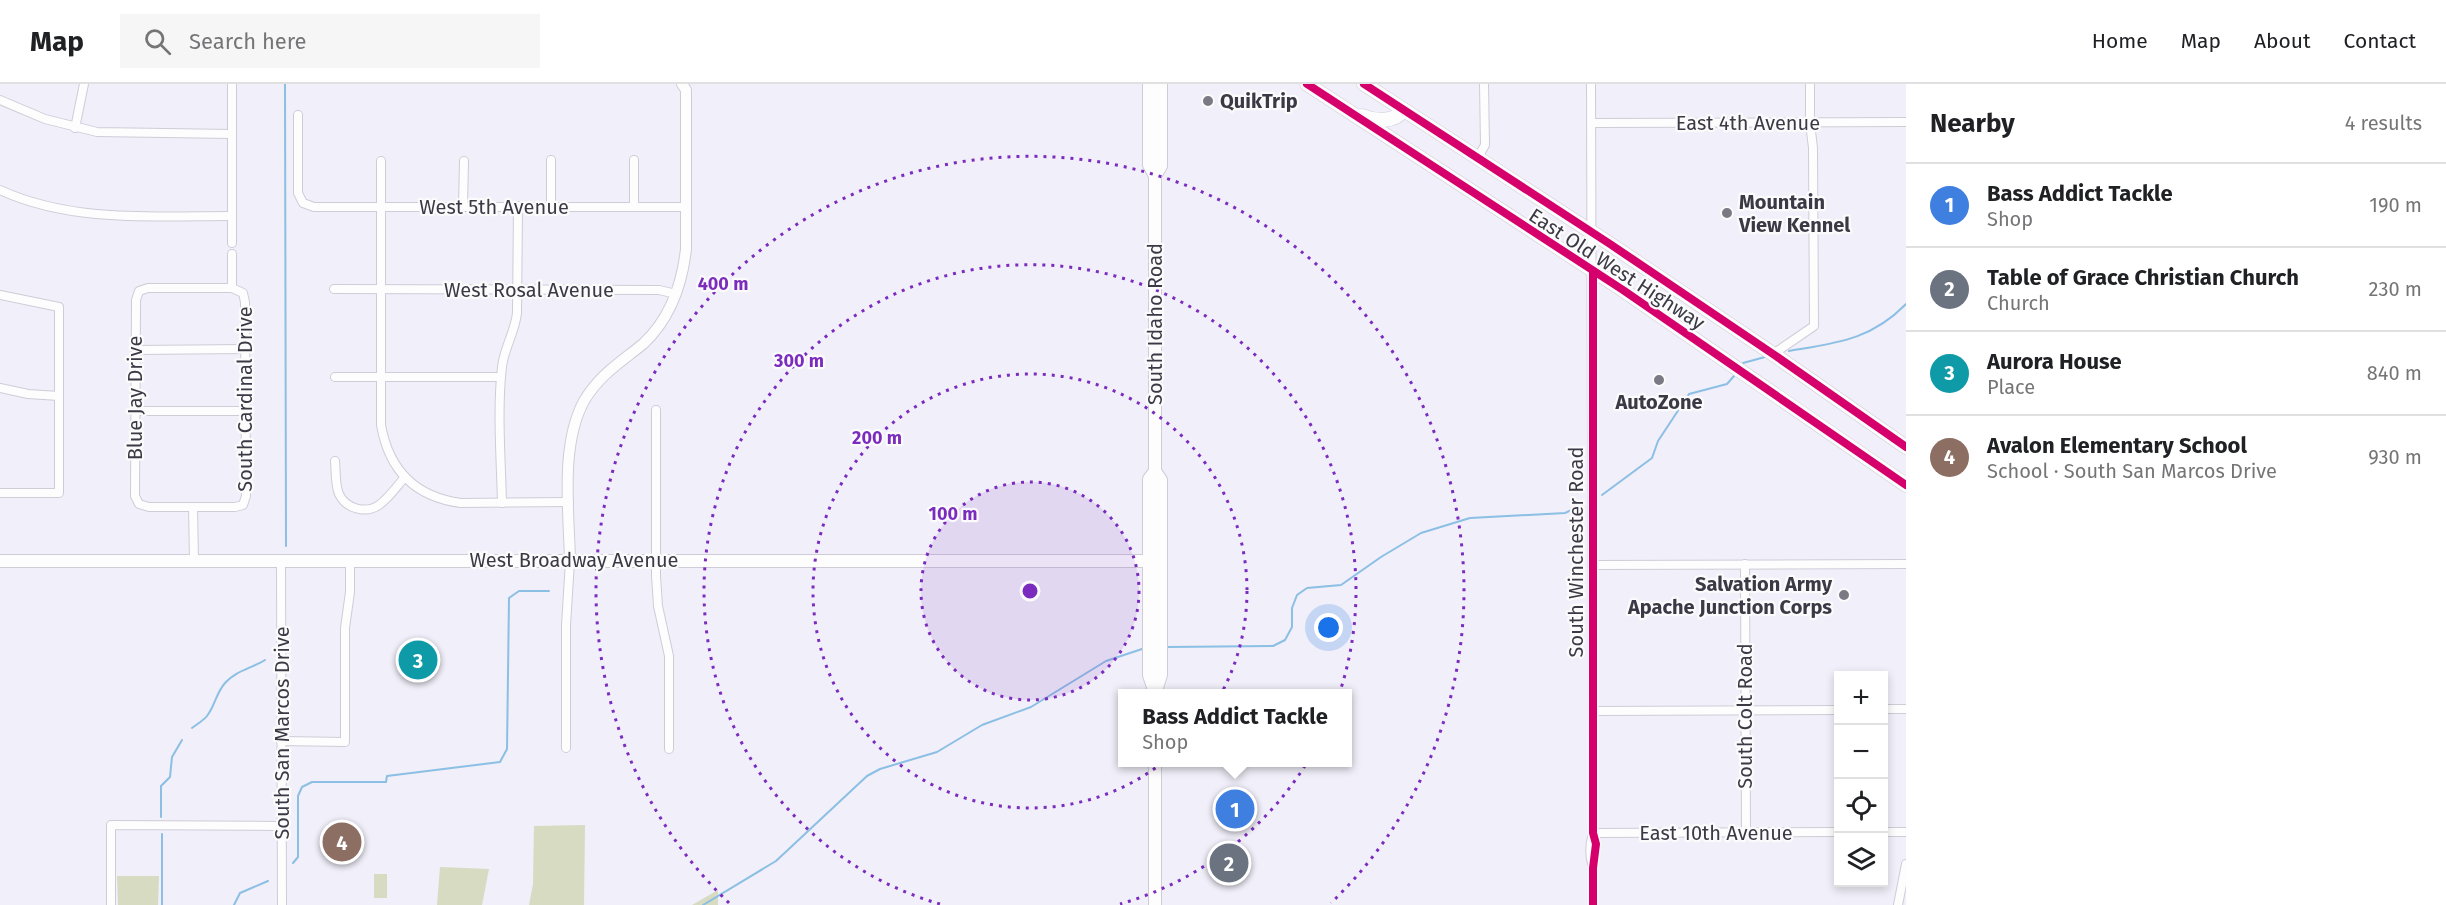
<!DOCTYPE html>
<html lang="en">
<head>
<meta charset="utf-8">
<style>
  :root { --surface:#fff; --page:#f6f6f6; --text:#202124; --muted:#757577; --line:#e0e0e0; --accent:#111827 }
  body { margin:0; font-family:"Fira Sans",sans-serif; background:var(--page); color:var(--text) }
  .controls { position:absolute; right:18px; bottom:18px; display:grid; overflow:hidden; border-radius:0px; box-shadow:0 3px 9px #0003 }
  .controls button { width:54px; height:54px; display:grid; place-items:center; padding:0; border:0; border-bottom:2px solid var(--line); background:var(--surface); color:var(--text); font:30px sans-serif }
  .you { position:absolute; left:1329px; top:544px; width:21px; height:21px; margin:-15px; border:4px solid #fff; border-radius:50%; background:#1a73e8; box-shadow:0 0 0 9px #1a73e833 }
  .badge { display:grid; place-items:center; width:39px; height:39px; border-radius:50%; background:var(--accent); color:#fff; font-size:20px; font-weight:700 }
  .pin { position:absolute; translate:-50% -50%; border:3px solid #fff; box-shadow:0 2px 6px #0006 }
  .popup { position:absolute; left:1118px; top:605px; width:234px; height:78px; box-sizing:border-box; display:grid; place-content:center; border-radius:0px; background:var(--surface); filter:drop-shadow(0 2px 4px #0005); font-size:20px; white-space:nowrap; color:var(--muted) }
  .popup b { font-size:22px; color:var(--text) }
  .popup::after { content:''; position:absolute; left:50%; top:100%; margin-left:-12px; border:12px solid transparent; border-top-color:var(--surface) }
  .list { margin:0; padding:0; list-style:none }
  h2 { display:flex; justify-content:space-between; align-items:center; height:78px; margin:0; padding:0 24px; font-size:26px }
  h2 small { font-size:20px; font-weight:400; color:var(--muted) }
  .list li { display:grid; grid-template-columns:39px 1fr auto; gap:18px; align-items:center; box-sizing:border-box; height:84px; padding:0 24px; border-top:2px solid var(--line) }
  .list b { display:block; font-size:22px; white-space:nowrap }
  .list p { margin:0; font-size:20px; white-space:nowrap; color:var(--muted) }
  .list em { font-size:20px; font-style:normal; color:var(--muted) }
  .icon { flex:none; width:33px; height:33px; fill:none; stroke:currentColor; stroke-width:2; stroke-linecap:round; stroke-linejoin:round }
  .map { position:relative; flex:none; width:1906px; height:821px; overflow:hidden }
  header { display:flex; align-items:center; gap:36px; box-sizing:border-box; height:84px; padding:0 30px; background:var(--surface); border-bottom:2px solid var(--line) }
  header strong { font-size:28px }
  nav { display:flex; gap:33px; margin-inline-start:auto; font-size:21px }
  .search { width:420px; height:54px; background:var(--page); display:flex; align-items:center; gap:15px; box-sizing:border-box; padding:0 21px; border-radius:0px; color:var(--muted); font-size:22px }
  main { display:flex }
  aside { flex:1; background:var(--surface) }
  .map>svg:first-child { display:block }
  .green { fill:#d6dbc2 }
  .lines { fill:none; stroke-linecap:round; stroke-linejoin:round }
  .stream { stroke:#8bbfe4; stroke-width:2 }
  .minor-casing { stroke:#cfccd7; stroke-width:10 }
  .tertiary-casing { stroke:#cfccd7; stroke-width:12 }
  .secondary-casing { stroke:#cfccd7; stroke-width:14 }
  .primary-casing { stroke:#cfccd7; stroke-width:15 }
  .minor { stroke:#fdfdfe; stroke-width:8 }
  .tertiary { stroke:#fdfdfe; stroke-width:10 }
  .secondary { stroke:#fdfdfe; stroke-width:12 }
  .primary { stroke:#fdfdfe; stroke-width:14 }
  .cycleway-casing { stroke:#fbfbfb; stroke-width:11 }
  .cycleway { stroke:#d6006c; stroke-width:8 }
  .ring { fill:none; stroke:#7b2cbf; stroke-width:3; stroke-dasharray:3 6 }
  .poi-dot { fill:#7b7984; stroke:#fbfbfb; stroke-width:2 }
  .labels { text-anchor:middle; stroke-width:4.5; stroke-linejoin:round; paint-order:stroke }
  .poi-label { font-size:20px; font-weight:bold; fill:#3b3945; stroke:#fbfbfb; text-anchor:start }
  .street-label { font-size:20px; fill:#3b3945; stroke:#fbfbfb }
  .centre { fill:#7b2cbf; stroke:#fbfbfb; stroke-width:3 }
  .ring-label { font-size:18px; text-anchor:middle; font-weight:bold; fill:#7b2cbf; stroke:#fbfbfb; stroke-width:4.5; stroke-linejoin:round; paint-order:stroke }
</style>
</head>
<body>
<header>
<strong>Map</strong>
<div class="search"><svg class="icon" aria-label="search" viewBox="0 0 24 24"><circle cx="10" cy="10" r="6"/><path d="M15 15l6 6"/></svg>Search here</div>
<nav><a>Home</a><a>Map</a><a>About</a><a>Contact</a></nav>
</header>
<main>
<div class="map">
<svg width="1906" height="821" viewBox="0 0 1906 821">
  <rect width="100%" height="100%" fill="#f1eff9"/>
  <g class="green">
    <path d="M 585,741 L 584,821 L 529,821 L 533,800 L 534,742 Z"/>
    <path d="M 440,783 L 489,785 L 482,821 L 437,821 Z"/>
    <rect x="374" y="790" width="13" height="24"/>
    <path d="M 117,792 L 159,792 L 158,821 L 118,821 Z"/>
    <path d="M 718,806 L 718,821 L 692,821 Z"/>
  </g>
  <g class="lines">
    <g class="stream">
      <path d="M 285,0 L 286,462"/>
      <path d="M 1789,267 C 1836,259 1871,256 1906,220"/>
      <path d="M 1743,279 L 1765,273"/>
      <path d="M 1602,411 L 1652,374 L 1658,357 L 1689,310 L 1727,300 L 1734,292"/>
      <path d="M 1168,563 L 1273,562 L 1285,556 L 1292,543 L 1292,524 L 1297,511 L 1307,504 L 1341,501 L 1381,473 L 1421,449 L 1470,434 L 1565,429 L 1580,422"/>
      <path d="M 192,644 C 197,640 203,637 207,632 C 215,622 216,609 225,599 C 235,587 252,584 265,576"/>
      <path d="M 161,733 L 161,702 L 170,693 L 172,673 L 182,656"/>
      <path d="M 293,779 L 298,773 L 298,712 L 302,703 L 312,698 L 386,698 L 387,692 L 500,678 L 507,665 L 509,514 L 519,507 L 549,507"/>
      <path d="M 162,821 L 162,750"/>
      <path d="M 234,821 L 240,809 L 268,797"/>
      <path d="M 703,821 L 776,777 L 867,692 L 880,685 L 937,668 L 982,641 L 1031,623 L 1106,577 L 1142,565"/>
    </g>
    <defs>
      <g id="minor">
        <path d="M 232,0 L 232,159"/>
        <path d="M 1591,0 L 1593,749 L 1596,760 L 1593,784 L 1593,821"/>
        <path d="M 0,16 L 45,35 L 97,48 L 232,50"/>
        <path d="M 298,31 L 298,109 L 303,119 L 314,123 L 685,123"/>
        <path d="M 1591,39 L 1906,38"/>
        <path d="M 75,44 L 84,0"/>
        <path d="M 1477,75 L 1485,61 L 1484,0"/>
        <path d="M 551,76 L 551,123"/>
        <path d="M 381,77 L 381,341 C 389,386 415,413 461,419 L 569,418"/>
        <path d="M 0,106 C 72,139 154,132 232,132"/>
        <path d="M 463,123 L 464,77"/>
        <path d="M 634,123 L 634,76"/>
        <path d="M 148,204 L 232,204 L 243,209 L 245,218 L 246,412 L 243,421 L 235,423 L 149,423 L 139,420 L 135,412 L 136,216 L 139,207 Z"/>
        <path d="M 232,204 L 232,170"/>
        <path d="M 334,205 L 659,206 L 676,210"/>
        <path d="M 0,211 L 59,223 L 59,409 L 0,409"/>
        <path d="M 136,266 L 246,265"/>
        <path d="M 1773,270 L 1814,242 L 1813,64 L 1810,39 L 1810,0"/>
        <path d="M 335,293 L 501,293"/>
        <path d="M 0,304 L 28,310 L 59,312"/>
        <path d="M 656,326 L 656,492 L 658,522 L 669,572 L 669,665"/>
        <path d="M 135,327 L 246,327"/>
        <path d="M 335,377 C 336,387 335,401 339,410 C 346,425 366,430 379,421 C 389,414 397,402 405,393"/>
        <path d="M 502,419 C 501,376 497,325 502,283 C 504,264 515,248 517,229 L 518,122"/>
        <path d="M 193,423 L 194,476"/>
        <path d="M 281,476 L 282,821"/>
        <path d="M 1745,480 L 1746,748"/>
        <path d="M 1592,481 L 1906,480"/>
        <path d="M 1884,625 L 1906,625"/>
        <path d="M 1593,627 L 1838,626"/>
        <path d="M 281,657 L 345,658 L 345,544 L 350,508 L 350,476"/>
        <path d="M 566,664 L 566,541 L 570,477"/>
        <path d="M 1884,748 L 1906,748"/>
        <path d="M 1593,749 L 1838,748"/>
        <path d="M 1593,750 C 1589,762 1589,771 1593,783"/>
        <path d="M 111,821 L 111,741 L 282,742"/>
        <path d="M 1898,821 L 1906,780"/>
      </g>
      <path id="tertiary" d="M 570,477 C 569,428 560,361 584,317 C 599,291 621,278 643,260 C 670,235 682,201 686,165 L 686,6 L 682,0"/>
      <g id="secondary">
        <path d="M 1149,0 L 1149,81 L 1155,92 L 1155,387 L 1149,395 L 1149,591 L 1155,609"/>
        <path d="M 1155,92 L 1161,82 L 1161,0"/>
        <path d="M 1155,387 L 1161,396 L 1161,591 L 1155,610"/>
        <path d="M 0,477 L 1148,477"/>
        <path d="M 1155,821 L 1155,678"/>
      </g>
      <g id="primary">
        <path d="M 1307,0 L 1623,206 L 1906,401"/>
        <path d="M 1364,0 L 1610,160 L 1773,270 L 1906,363"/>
        <path d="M 1362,32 C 1375,37 1395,39 1403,26"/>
      </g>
    </defs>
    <use href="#minor" class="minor-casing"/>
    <use href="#tertiary" class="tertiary-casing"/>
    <use href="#secondary" class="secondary-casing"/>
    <use href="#primary" class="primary-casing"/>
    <use href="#minor" class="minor"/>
    <use href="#tertiary" class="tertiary"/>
    <use href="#secondary" class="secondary"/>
    <use href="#primary" class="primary"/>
    <defs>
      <g id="cycleway">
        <path d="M 1307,0 L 1623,206 L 1906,401"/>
        <path d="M 1364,0 L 1610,160 L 1773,270 L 1906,363"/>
        <path d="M 1593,187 L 1593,749 L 1596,760 L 1593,784 L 1593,821"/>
      </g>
    </defs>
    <use href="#cycleway" class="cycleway-casing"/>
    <use href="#cycleway" class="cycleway"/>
  </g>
  <circle cx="1030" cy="507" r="109" fill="#7b2cbf" fill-opacity=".12"/>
  <g class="ring">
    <circle cx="1030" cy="507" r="109"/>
    <circle cx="1030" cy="507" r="217"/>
    <path d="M940 820A326 326 0 1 1 1120 820"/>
    <path d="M729 819A434 434 0 1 1 1331 819"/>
  </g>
  <g class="poi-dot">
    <circle cx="1208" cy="17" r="6"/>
    <circle cx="1727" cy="129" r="6"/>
    <circle cx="1659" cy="296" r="6"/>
    <circle cx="1844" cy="511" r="6"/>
  </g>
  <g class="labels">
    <g class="poi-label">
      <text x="1220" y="24">QuikTrip</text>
      <text x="1739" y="125">Mountain<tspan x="1739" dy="23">View Kennel</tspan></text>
      <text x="1659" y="325" text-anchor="middle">AutoZone</text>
      <text x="1832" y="507" text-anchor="end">Salvation Army<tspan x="1832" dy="23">Apache Junction Corps</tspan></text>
    </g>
    <g class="street-label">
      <text x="1748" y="46">East 4th Avenue</text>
      <text x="494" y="130">West 5th Avenue</text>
      <text transform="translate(1617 185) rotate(33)" y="7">East Old West Highway</text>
      <text x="529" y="213">West Rosal Avenue</text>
      <text transform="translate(1155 240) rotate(-90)" y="7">South Idaho Road</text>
      <text transform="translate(135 314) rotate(-90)" y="7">Blue Jay Drive</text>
      <text transform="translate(245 315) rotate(-90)" y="7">South Cardinal Drive</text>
      <text transform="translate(1576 468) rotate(-90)" y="7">South Winchester Road</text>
      <text x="574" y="483">West Broadway Avenue</text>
      <text transform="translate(1745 632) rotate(-90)" y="7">South Colt Road</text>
      <text transform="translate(282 649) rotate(-90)" y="7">South San Marcos Drive</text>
      <text x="1716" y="756">East 10th Avenue</text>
    </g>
  </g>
  <circle cx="1030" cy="507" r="9" class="centre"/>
  <g class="ring-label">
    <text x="723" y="206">400 m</text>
    <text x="799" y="283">300 m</text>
    <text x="877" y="360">200 m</text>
    <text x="953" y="436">100 m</text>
  </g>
</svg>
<div class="controls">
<button>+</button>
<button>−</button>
<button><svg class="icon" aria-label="locate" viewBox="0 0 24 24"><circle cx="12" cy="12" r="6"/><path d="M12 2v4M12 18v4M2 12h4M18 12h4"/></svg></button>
<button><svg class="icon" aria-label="layers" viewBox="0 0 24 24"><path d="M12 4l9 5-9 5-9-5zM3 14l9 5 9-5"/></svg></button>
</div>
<div class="you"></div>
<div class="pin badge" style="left:1235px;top:725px;background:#3f7fe0">1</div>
<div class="popup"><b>Bass Addict Tackle</b>Shop</div>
<div class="pin badge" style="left:1229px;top:779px;background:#6b7280">2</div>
<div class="pin badge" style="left:418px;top:576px;background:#0f9aa8">3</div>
<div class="pin badge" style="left:342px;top:758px;background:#8d6e63">4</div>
</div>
<aside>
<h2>Nearby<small>4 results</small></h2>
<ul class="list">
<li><span class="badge" style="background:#3f7fe0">1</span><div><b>Bass Addict Tackle</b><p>Shop</p></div><em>190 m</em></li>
<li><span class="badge" style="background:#6b7280">2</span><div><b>Table of Grace Christian Church</b><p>Church</p></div><em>230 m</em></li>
<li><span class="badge" style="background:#0f9aa8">3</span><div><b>Aurora House</b><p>Place</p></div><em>840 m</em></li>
<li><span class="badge" style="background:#8d6e63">4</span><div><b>Avalon Elementary School</b><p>School · South San Marcos Drive</p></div><em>930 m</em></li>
</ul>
</aside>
</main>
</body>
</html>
